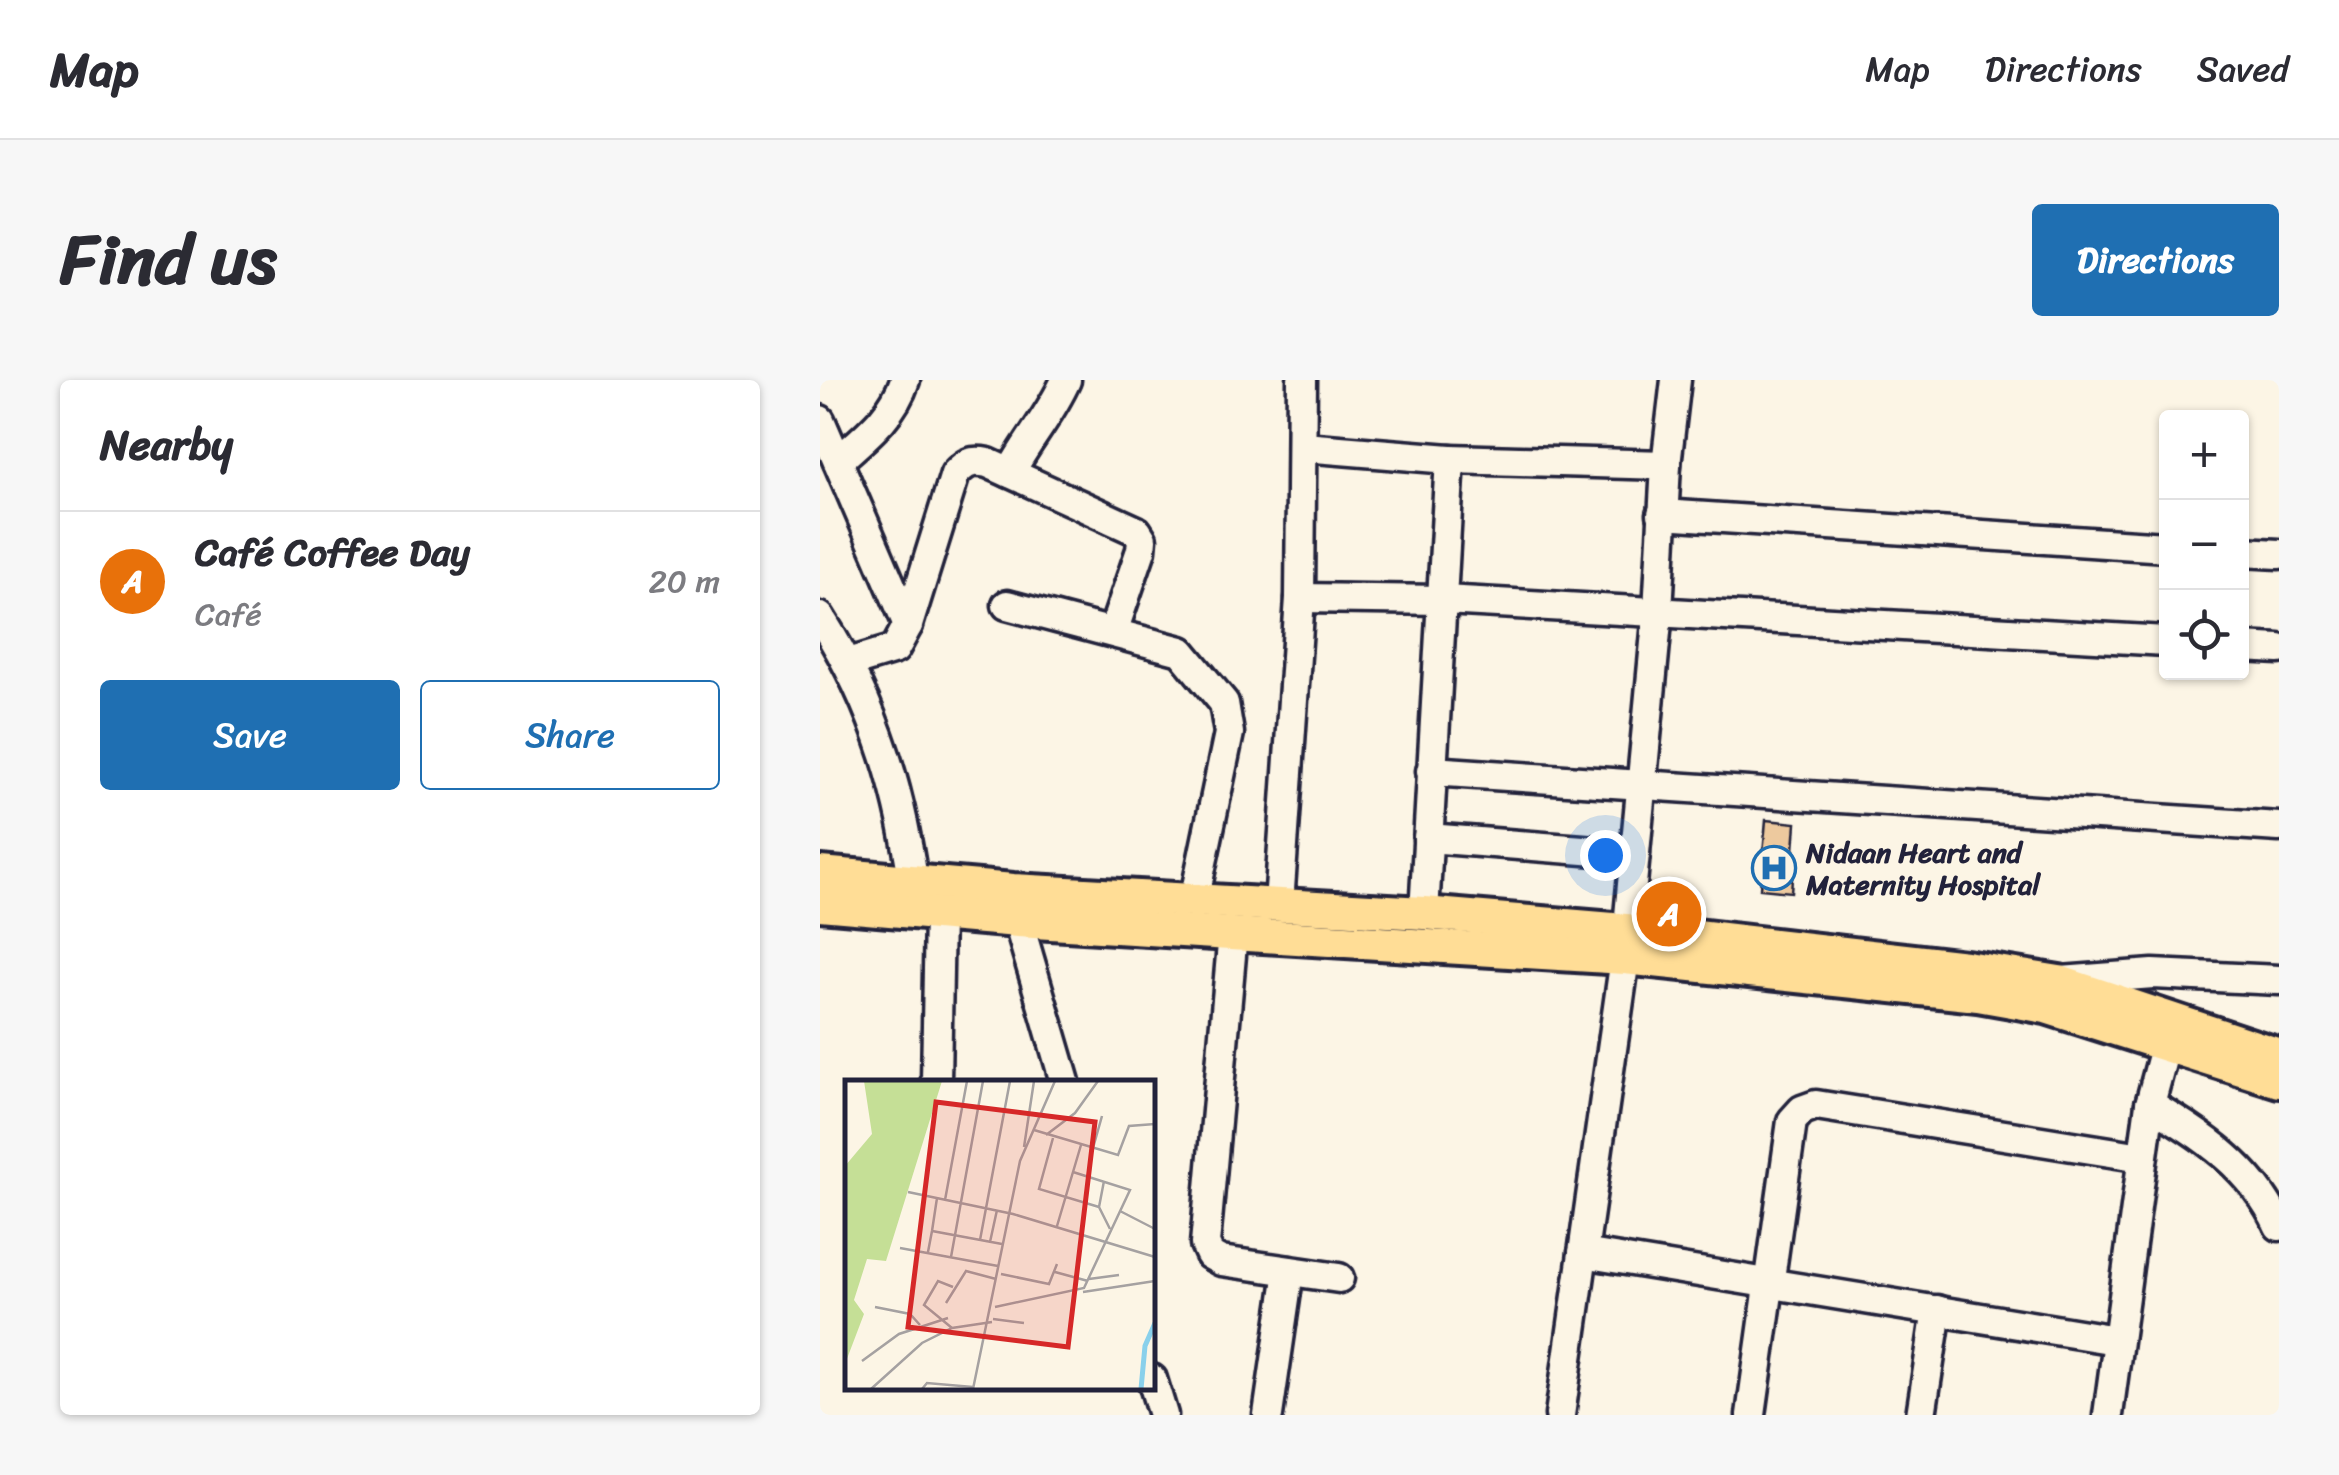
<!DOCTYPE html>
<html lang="en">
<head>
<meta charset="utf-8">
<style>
  :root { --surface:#fff; --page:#f7f7f7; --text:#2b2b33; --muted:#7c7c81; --line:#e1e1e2; --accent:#1f6fb2 }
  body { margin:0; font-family:Sriracha,sans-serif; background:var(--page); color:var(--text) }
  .controls { position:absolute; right:30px; top:30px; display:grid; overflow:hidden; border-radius:10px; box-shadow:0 2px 8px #0004 }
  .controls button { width:90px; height:90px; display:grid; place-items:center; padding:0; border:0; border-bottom:2px solid var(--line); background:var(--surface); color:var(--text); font:50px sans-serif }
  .you { position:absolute; left:785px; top:475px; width:35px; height:35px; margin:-25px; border:8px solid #fff; border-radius:50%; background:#1a73e8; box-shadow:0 0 0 15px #1a73e833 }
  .badge { display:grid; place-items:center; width:65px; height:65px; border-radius:50%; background:var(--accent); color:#fff; font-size:32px; font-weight:700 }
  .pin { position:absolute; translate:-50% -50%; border:5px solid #fff; box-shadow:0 2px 10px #0006 }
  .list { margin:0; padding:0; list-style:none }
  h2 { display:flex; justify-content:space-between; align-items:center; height:130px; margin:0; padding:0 40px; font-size:42px }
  h2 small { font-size:32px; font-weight:400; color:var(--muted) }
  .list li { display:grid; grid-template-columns:65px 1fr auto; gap:30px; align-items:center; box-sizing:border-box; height:140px; padding:0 40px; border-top:2px solid var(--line) }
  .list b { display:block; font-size:38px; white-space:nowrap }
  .list p { margin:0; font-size:32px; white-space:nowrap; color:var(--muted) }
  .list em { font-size:32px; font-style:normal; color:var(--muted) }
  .actions { display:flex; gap:20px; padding:30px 40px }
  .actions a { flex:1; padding:22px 0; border:2px solid var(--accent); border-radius:10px; text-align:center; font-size:35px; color:var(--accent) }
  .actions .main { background:var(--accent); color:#fff }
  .icon { flex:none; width:55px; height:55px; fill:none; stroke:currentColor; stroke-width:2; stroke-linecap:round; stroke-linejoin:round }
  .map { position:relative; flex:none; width:1459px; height:1035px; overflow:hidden; border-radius:10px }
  header { display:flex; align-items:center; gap:60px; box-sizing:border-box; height:140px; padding:0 50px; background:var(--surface); border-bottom:2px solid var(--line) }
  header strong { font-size:48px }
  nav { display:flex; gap:55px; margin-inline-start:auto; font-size:35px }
  .intro { display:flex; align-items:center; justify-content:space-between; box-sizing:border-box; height:240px; padding:0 60px }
  h1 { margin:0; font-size:70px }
  .button { padding:25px 45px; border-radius:10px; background:var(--accent); color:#fff; font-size:35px; font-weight:700 }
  main { display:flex; gap:60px; padding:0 60px }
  aside { flex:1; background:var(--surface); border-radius:10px; box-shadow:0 2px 8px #0004 }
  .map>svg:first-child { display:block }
  .building { fill:#edc99e; stroke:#22223b; stroke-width:2.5 }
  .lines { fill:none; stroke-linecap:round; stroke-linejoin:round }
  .minor-casing { stroke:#22223b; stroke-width:35 }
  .major-casing { stroke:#22223b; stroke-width:40 }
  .minor { stroke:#fcf5e5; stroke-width:28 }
  .major { stroke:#ffdd96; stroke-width:32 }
  .labels { text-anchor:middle; stroke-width:10; stroke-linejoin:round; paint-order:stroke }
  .poi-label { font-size:28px; font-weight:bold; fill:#22223b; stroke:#fcf5e5; text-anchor:start }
  .inset-river { fill:none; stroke:#89d0eb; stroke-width:5 }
  .inset-road { fill:none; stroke:#a5a1a1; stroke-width:2.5 }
  .view { fill:#d62828; fill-opacity:0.15; stroke:#d62828; stroke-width:5 }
  .inset-edge { fill:none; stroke:#22223b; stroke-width:5 }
</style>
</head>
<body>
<header>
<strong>Map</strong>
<nav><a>Map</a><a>Directions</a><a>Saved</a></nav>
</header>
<div class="intro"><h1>Find us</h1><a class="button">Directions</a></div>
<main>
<aside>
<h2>Nearby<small></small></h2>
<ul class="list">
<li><span class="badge" style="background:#e8710a">A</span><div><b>Café Coffee Day</b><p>Café</p></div><em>20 m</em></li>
</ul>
<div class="actions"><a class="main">Save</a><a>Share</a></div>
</aside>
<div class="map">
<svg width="1459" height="1035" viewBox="0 0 1459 1035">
  <rect width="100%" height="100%" fill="#fcf5e5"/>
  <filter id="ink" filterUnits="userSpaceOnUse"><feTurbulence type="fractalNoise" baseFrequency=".01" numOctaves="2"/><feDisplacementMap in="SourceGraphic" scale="20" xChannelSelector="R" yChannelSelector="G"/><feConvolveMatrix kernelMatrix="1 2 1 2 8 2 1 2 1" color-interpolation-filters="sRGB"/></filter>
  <g filter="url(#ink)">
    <path class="building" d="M 946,440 L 976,443 L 971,512 L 940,509 Z"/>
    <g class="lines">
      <defs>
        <g id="minor">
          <path d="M 0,40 L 88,245"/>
          <path d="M 483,67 L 630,79 L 604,533"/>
          <path d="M 630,79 L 846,85"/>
          <path d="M 18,81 C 46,56 73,36 85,0"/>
          <path d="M 190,93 C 207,61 231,34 246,0"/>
          <path d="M 842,134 L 1346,167"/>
          <path d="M 1422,172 L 1459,174"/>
          <path d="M 480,218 L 624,220 L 1346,261"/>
          <path d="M 187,225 L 361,271 L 404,323 L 409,353 L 374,521"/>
          <path d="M 0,237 C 57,327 83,417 96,522"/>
          <path d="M 1422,267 L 1459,269"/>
          <path d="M 29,283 L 75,269 L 88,245 L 135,94 C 146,82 152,80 168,83 L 317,151 L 322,159 L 321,170 L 293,252"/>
          <path d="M 611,391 L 1459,447"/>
          <path d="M 608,458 L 815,474"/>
          <path d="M 459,524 L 480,218 L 482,0"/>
          <path d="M 198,541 L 245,702"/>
          <path d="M 413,553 L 385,864 L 390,875 L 401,881 L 519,898"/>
          <path d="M 1241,601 L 1333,594 L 1459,600"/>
          <path d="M 116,702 L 119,534"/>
          <path d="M 1330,724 C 1384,757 1432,787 1459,846"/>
          <path d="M 763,873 L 1296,960"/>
          <path d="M 332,999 L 343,1035"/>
          <path d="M 448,1035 L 469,891"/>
          <path d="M 740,1035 L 805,578 L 838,231 L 846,85 L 856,0"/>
          <path d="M 931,1035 L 972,741 L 982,730 L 996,725 L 1322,777"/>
          <path d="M 1101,1035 L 1117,930"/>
          <path d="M 1288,1035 L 1330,724 L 1346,664 L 1355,649"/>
        </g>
        <g id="major">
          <path d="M 0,493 L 193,510 L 604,533 L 877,556 L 1146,587 L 1239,602 L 1459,675"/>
          <path d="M 0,524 L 198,541 L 805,578 L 1158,615 L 1226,627 L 1459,701"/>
        </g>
      </defs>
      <use href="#minor" class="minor-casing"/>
      <use href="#major" class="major-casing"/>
      <use href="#minor" class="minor"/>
      <use href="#major" class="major"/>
    </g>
  </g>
  <defs>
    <symbol id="hospital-ring" viewBox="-11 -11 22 22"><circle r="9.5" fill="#fcf5e5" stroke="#1f6fb2" stroke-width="1.5"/><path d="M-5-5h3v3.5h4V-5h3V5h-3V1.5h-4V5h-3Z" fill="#1f6fb2"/></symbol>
  </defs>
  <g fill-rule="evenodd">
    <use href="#hospital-ring" x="929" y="463" width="50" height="50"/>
  </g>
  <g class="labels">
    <g class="poi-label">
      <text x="986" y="482">Nidaan Heart and<tspan x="986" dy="32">Maternity Hospital</tspan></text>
    </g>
  </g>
  <g transform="translate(25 700)">
    <rect width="310" height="310" fill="#fcf5e5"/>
    <path d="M 19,1 L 97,1 L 41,181 L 22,179 L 9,220 L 19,234 L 0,284 L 0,86 L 27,54 Z" fill="#c5df96"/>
    <path class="inset-river" d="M 296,309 L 300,266 L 310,243"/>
    <path class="inset-road" d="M 189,50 L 273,75 L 284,46 L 310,44M 201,55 L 230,33 L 253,1M 208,58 L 194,109 L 254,127M 179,67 L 189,1M 248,68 L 257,36M 259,101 L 254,127 L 265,149M 63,112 L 168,134 L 310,177M 100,120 L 122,1M 275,131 L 310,149M 212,146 L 236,65M 87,151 L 92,118M 135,160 L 165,1M 145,162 L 152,130M 55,168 L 153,186M 83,172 L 87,151 L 157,164M 106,177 L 138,1M 210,192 L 243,201M 156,194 L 204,204 L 212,184M 244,199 L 274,195M 238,212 L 310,201M 101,223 L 121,191 L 151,199M 30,227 L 65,234 L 75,245M 150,227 L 239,208 L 285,110 L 228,92M 148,239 L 179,243M 107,248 L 79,225 L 93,201 L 108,207M 17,281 L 54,254 L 103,238M 26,309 L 77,263 L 107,248 L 147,242M 77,309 L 82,303 L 128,307M 128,309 L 175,81 L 210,1"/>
    <path class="view" d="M 91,22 L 250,42 L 223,267 L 63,247 Z"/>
    <rect width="310" height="310" class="inset-edge"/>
  </g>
</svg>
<div class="controls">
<button>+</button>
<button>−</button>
<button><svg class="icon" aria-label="locate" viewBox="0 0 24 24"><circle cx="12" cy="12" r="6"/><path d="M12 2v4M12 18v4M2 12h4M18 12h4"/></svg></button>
</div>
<div class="you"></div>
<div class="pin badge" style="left:849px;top:534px;background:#e8710a">A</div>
</div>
</main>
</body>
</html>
